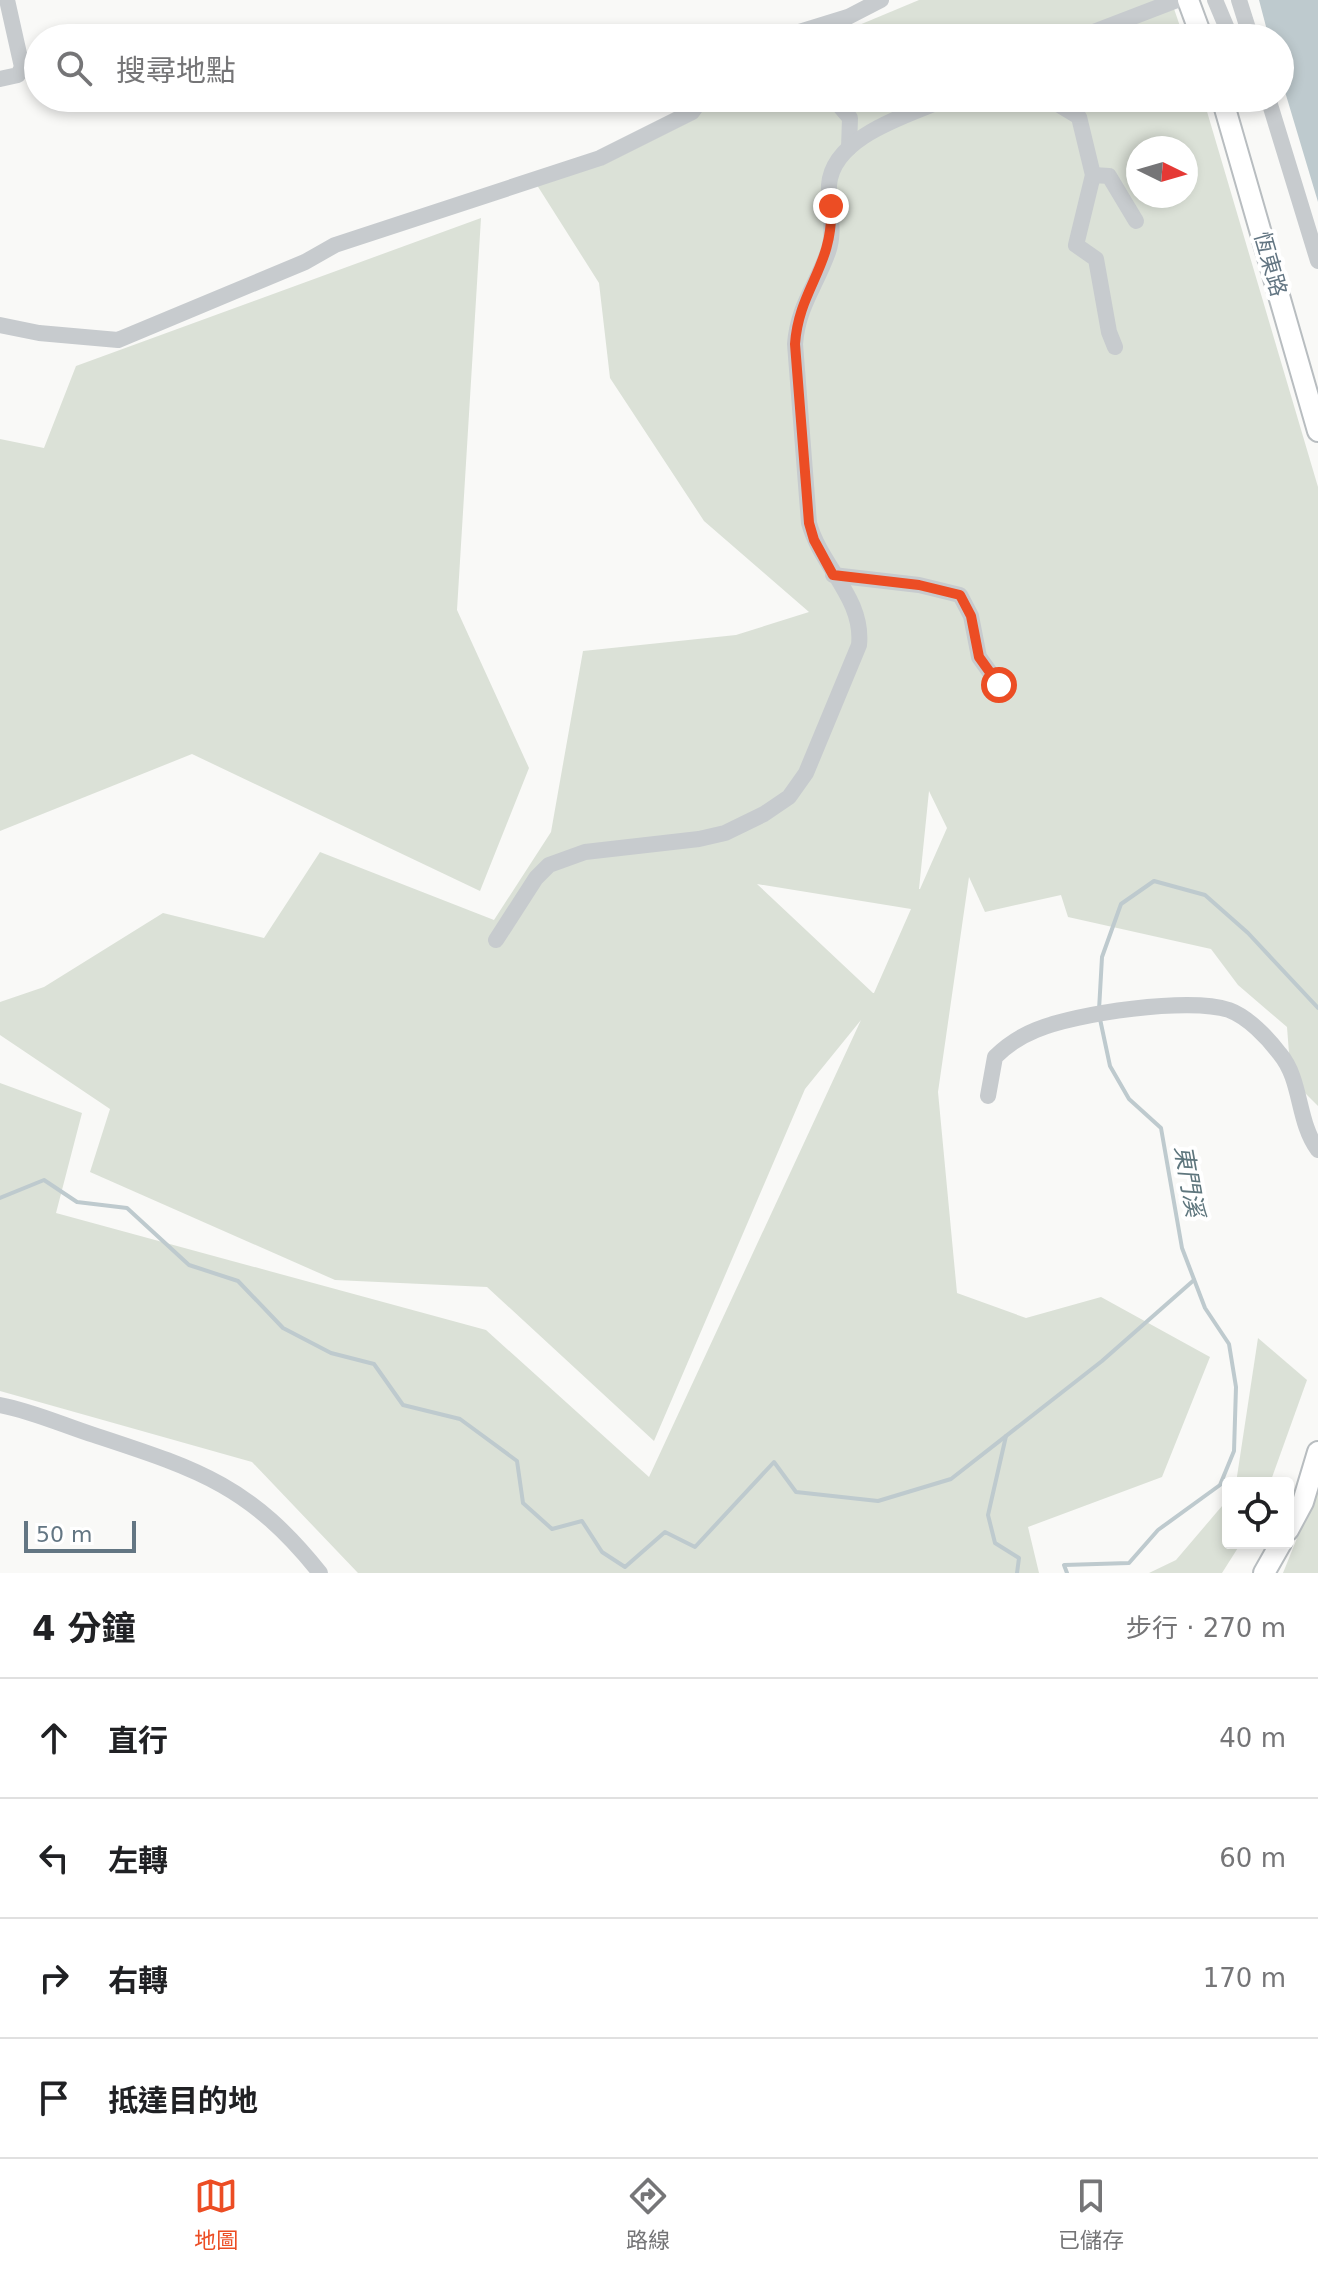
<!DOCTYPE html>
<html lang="zh-TW">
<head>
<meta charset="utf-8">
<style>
  :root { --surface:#fff; --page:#f2f2f2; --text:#202124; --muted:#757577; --line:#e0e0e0; --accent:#ec4d24 }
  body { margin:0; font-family:"DejaVu Sans","Noto Sans TC",sans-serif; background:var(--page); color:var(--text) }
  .controls { position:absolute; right:24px; bottom:24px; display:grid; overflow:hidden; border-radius:8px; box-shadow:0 4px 12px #0003 }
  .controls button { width:72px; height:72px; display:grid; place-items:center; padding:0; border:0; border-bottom:2px solid var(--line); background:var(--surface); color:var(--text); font:40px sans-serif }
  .compass { position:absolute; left:1126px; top:136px; width:72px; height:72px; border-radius:50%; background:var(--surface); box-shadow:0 4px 12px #0003; rotate:95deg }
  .scale { position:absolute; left:24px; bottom:20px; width:112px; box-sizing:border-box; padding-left:8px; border:4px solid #637683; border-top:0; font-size:22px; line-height:28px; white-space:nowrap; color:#637683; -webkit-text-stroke:6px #fff; paint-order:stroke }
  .stop { position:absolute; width:24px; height:24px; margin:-18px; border:6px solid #ec4d24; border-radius:50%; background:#fff }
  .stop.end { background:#ec4d24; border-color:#fff; box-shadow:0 2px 8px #0008 }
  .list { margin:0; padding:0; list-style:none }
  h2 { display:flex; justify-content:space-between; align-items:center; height:104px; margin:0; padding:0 32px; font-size:34px }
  h2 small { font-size:26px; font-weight:400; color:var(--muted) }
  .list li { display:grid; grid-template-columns:52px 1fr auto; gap:24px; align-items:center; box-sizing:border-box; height:120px; padding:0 32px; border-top:2px solid var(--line) }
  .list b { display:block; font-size:30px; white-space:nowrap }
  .list em { font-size:26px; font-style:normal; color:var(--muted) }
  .icon { flex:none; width:44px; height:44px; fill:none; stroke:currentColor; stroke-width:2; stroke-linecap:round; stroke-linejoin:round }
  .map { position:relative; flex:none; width:1318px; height:1573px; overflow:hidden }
  .search { position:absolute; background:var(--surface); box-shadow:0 4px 12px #0003; left:24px; right:24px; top:24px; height:88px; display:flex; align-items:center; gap:20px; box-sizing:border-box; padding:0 28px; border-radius:44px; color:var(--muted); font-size:30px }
  .sheet { height:584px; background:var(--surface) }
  nav { display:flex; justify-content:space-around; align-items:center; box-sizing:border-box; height:112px; border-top:2px solid var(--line); background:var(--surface); font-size:22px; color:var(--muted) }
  nav a { display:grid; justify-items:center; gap:4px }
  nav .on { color:var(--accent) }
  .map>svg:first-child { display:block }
  .green { fill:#dbe1d7; fill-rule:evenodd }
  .water { fill:#becace }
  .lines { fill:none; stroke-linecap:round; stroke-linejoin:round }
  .stream { stroke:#becace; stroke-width:4 }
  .major-casing { stroke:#b8bdc0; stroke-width:24 }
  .minor { stroke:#c7cbce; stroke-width:16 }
  .major { stroke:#fff; stroke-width:20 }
  .route { stroke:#ec4d24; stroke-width:10 }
  .labels { text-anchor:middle; stroke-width:8; stroke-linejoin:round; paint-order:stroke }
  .street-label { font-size:22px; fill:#637683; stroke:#fff }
  .water-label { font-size:24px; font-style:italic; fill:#5e767d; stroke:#fff }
</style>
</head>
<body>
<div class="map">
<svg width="1318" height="1573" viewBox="0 0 1318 1573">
  <rect width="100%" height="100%" fill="#f9f9f7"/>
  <g class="green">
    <path d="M 919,0 L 1171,0 L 1184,38 L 828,38 Z"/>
    <path d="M 721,98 L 1203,98 L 1318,487 L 1318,1106 L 1291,1079 L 1287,1027 L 1238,985 L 1211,949 L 1068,917 L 1061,895 L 985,912 L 969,877 L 938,1092 L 957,1293 L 1026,1318 L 1101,1297 L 1210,1357 L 1162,1477 L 1028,1527 L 1039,1573 L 358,1573 L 252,1462 L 0,1391 L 0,1083 L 82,1113 L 56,1213 L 486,1330 L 649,1477 L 861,1020 L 805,1089 L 654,1441 L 487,1287 L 335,1280 L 90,1172 L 110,1109 L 0,1035 L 0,1002 L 44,987 L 163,913 L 264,938 L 320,852 L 494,920 L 551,832 L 583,651 L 736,635 L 809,612 L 704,521 L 610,378 L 599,283 L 535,182 L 633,141 ZM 1138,148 L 1186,148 L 1186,196 L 1138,196 ZM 929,791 L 947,828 L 920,889 L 919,889 ZM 757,884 L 911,909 L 874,993 L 873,993 Z"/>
    <path d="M 481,218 L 457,610 L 529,768 L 480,891 L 192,754 L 0,831 L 0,439 L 44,448 L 76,366 Z"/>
    <path d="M 1258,1338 L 1307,1380 L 1270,1483 L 1236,1483 Z"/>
    <path d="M 1318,1486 L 1318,1573 L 1283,1573 Z"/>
    <path d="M 1228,1499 L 1228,1543 L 1241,1543 L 1222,1573 L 1149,1573 L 1176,1560 Z"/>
  </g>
  <path class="water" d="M 1259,0 L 1318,0 L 1318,202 L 1280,75 L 1280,38 L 1269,38 Z"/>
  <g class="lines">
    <g class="stream">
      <path d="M 1099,1010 L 1102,957 L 1121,904 L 1154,881 L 1205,895 L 1248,933 L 1318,1008"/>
      <path d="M 0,1198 L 44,1180 L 77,1202 L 127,1208 L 189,1265 L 238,1281 L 283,1328 L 331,1353 L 374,1364 L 403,1405 L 460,1419 L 517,1461 L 523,1503 L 552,1529 L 582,1521 L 602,1552 L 625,1567 L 665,1532 L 695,1547 L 774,1462 L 796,1492 L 878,1501 L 951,1479 L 1102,1361 L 1194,1280"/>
      <path d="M 1006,1436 L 988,1515 L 995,1543 L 1019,1558 L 1017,1573"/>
      <path d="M 1067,1573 L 1064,1565 L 1129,1563 L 1158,1530 L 1220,1485 L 1234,1451 L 1236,1387 L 1229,1344 L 1205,1308 L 1182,1248 L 1161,1128 L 1129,1099 L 1110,1066 L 1100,1019"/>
    </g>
    <defs>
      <g id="major">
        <path d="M 1188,0 L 1202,38"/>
        <path d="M 1222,98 L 1318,431"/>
        <path d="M 1288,1530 L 1303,1502 L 1318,1452"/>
        <path d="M 1264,1573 L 1281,1543"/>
      </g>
    </defs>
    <use href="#major" class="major-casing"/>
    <g class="minor">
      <path d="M 1215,0 L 1231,38"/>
      <path d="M 1239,0 L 1251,38"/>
      <path d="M 780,38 L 848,17 L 881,0"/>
      <path d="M 1078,38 L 1177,0"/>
      <path d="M 0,79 L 18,75 L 22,67 L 7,0"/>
      <path d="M 833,98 L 850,118 L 849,148"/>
      <path d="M 1054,98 L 1056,103 L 1079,117 L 1093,175 L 1076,245 L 1096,259 L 1109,332 L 1115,347"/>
      <path d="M 1268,98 L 1318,261"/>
      <path d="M 1093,175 L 1109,176 L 1136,221"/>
      <path d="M 0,325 L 39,333 L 118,340 L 305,262 L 335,245 L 600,158 L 692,112 L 702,98"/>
      <path d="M 833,575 L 919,585 L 960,595 L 971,616 L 979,657 L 999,685"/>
      <path d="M 496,940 L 536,878 L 549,865 L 585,852 L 699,839 L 725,833 L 764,814 L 789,797 L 806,773 L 859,645 C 864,598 821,567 809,523 L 795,344 C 798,306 816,286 828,252 C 836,230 828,208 829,185 C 833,135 910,115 948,98"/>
      <path d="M 988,1096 L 995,1057 C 1006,1046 1021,1036 1036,1030 C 1076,1013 1189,997 1229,1010 C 1248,1017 1268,1038 1280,1054 C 1302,1080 1297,1122 1318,1150"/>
      <path d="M 0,1405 C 32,1411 63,1425 94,1435 C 197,1469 250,1485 320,1573"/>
    </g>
    <use href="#major" class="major"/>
  </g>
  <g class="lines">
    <path class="route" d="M 831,206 C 834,266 799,288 795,344 L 809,523 L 814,540 L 833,575 L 919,585 L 960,595 L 971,616 L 979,657 L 999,685"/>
  </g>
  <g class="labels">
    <g class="street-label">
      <text transform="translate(1271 264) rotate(74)" y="8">恆東路</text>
    </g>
    <g class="water-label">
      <text transform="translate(1189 1181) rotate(80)" y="8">東門溪</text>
    </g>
  </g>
</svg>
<div class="controls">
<button><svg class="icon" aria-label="locate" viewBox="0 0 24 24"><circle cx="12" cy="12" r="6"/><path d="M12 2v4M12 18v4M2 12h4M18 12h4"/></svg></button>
</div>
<svg class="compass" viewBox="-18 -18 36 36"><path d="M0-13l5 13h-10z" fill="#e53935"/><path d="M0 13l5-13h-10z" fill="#757577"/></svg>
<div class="scale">50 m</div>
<div class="stop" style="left:999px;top:685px"></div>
<div class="stop end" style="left:831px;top:206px"></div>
<div class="search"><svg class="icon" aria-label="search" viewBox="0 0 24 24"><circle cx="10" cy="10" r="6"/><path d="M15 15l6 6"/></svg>搜尋地點</div>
</div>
<section class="sheet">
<h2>4 分鐘<small>步行 · 270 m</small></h2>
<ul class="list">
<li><svg class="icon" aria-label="ahead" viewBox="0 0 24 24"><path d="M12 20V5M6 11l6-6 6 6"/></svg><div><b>直行</b></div><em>40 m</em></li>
<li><svg class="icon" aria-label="left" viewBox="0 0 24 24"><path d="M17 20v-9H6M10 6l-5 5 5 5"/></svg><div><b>左轉</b></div><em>60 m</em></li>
<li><svg class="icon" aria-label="right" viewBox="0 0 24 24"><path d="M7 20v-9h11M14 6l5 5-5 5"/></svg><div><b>右轉</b></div><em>170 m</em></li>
<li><svg class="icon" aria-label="arrive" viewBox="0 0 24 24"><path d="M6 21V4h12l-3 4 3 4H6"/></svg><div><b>抵達目的地</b></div></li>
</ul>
</section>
<nav>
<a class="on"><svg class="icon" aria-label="map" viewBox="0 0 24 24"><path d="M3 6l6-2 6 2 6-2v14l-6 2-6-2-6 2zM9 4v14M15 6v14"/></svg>地圖</a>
<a><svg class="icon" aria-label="directions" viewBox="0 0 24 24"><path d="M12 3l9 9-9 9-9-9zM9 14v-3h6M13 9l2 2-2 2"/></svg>路線</a>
<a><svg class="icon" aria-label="saved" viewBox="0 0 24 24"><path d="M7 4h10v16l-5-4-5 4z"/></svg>已儲存</a>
</nav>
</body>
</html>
